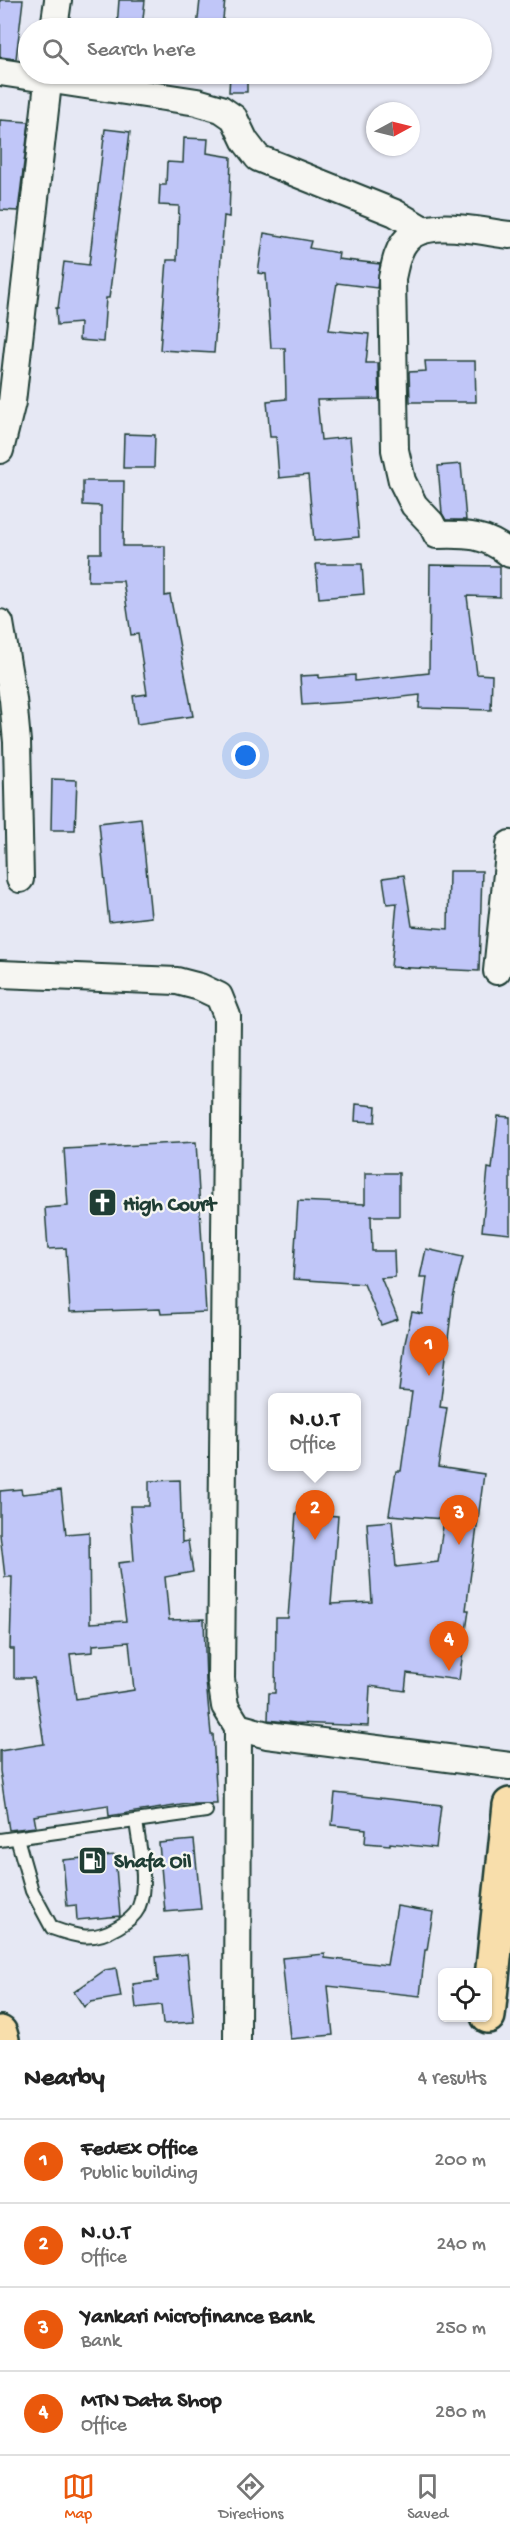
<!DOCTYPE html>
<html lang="en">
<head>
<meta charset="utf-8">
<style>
  :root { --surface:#fff; --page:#f6f6f6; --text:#222; --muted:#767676; --line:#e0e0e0; --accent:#ea580c }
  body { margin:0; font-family:"Gochi Hand",sans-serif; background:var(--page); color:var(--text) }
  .controls { position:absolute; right:18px; bottom:18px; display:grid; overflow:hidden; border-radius:9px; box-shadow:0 2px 4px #0004 }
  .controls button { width:54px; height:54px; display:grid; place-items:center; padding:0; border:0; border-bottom:2px solid var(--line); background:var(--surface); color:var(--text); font:30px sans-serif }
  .compass { position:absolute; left:366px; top:102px; width:54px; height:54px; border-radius:50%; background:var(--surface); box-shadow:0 2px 4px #0004; rotate:83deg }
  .you { position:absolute; left:246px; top:756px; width:21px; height:21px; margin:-15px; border:4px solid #fff; border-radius:50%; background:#1a73e8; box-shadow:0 0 0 9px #1a73e833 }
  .badge { display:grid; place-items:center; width:39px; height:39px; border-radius:50%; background:var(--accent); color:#fff; font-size:20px; font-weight:700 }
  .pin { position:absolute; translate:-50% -50px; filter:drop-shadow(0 2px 3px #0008) }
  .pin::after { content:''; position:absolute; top:32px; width:21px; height:18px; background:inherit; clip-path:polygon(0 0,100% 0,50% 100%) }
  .popup { position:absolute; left:268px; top:1393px; width:93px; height:78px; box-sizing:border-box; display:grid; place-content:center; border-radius:9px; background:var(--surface); filter:drop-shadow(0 2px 4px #0005); font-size:20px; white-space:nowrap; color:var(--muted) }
  .popup b { font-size:22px; color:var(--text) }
  .popup::after { content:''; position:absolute; left:50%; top:100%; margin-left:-12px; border:12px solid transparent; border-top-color:var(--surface) }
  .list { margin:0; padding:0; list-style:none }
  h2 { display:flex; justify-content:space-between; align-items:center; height:78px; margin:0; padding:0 24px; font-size:26px }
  h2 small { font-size:20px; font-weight:400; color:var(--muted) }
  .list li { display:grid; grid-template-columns:39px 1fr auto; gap:18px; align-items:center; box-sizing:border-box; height:84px; padding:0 24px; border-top:2px solid var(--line) }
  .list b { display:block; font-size:22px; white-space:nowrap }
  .list p { margin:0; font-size:20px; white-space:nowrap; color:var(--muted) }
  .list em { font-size:20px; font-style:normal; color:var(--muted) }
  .icon { flex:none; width:33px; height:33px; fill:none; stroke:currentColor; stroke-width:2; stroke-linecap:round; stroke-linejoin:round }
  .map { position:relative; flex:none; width:510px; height:2040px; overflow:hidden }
  .search { position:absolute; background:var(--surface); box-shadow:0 2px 4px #0004; left:18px; right:18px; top:18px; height:66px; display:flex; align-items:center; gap:15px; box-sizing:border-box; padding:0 21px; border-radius:33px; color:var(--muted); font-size:22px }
  .sheet { height:414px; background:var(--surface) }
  nav { display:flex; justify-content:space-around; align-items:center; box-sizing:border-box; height:84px; border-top:2px solid var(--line); background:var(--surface); font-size:16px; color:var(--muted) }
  nav a { display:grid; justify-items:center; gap:3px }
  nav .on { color:var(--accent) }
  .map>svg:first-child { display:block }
  .building { fill:#c0c6f8; stroke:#1f3d34; stroke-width:1.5; fill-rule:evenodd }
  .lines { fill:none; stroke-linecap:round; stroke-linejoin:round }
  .lane-casing { stroke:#1f3d34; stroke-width:16 }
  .street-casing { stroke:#1f3d34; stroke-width:30 }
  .primary-casing { stroke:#1f3d34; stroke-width:38 }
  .highway-casing { stroke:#1f3d34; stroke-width:38 }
  .lane { stroke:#f6f6f2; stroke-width:12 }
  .street { stroke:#f6f6f2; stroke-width:26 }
  .primary { stroke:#f8deab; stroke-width:33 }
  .highway { stroke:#f8deab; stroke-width:33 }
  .labels { text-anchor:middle; stroke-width:4.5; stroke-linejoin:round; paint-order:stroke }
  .poi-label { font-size:21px; font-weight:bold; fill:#1f3d34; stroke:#f6f6f2; text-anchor:start }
</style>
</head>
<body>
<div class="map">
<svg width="510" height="2040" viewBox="0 0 510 2040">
  <rect width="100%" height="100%" fill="#e6e8f4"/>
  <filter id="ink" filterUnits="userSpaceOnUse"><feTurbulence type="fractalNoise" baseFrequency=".0167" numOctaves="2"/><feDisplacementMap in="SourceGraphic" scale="12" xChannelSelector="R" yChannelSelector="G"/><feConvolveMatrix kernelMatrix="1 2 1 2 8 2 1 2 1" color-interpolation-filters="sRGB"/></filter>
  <g filter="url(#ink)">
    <g class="building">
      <path d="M 0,0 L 23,0 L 16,59 L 0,57 Z"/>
      <path d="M 119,0 L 145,0 L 142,28 L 117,28 Z"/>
      <path d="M 200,0 L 225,0 L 222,28 L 197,28 Z"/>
      <path d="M 230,74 L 247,74 L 247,92 L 229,92 Z"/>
      <path d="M 0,120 L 29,122 L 18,211 L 0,210 Z"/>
      <path d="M 105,129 L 130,132 L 109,298 L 106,298 L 103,342 L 79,340 L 80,323 L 57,325 L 56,308 L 58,308 L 64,262 L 89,265 Z"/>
      <path d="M 184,138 L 208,139 L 207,153 L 231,157 L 229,217 L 224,216 L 214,353 L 160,350 L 167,260 L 177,260 L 179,206 L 159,205 L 160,185 L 166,185 L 167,162 L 183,163 Z"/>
      <path d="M 264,233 L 311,241 L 309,248 L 339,253 L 338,259 L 380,264 L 377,288 L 337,283 L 329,330 L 369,334 L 366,363 L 378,363 L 379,399 L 317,400 L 321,440 L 350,437 L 359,537 L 314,541 L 308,475 L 279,478 L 276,437 L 270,437 L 267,401 L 286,399 L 285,348 L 271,348 L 266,274 L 258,273 Z"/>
      <path d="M 425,361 L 475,361 L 476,402 L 410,402 L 409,372 L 426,371 Z"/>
      <path d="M 124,434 L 155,435 L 154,468 L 123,468 Z"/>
      <path d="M 461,464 L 466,520 L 446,520 L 442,513 L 438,466 Z"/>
      <path d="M 83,481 L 124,481 L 123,546 L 165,546 L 165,596 L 170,595 L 193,716 L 137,724 L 133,696 L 147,694 L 138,634 L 131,635 L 123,581 L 88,581 L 89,553 L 101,553 L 101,506 L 83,505 Z"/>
      <path d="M 316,564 L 362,564 L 364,594 L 319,598 Z"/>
      <path d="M 430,565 L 500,566 L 500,597 L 467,596 L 477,674 L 492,675 L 491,710 L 419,708 L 420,695 L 367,701 L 302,705 L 300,676 L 319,675 L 319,678 L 355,675 L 355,681 L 429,673 Z"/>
      <path d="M 52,779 L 77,780 L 75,830 L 51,830 Z"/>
      <path d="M 141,818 L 151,917 L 109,922 L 99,823 Z"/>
      <path d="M 449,871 L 482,871 L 479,971 L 391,967 L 397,903 L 387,904 L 383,878 L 404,875 L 412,926 L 448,929 Z"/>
      <path d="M 356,1104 L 376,1106 L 375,1122 L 355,1121 Z"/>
      <path d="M 498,1116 L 510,1117 L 510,1234 L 482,1231 L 488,1168 L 492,1169 Z"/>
      <path d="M 196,1142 L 206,1312 L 161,1314 L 160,1309 L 70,1312 L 66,1248 L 48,1249 L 45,1208 L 68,1206 L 64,1149 Z"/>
      <path d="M 365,1173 L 399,1173 L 399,1216 L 371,1216 L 372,1251 L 394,1251 L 395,1277 L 381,1278 L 398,1319 L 381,1325 L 364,1284 L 293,1279 L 298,1201 L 365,1204 Z"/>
      <path d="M 426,1249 L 463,1257 L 453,1297 L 440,1407 L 447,1408 L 438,1467 L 484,1474 L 466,1610 L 469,1610 L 459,1680 L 407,1673 L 405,1691 L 370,1686 L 368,1726 L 295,1723 L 268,1720 L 269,1693 L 275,1693 L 276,1618 L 288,1618 L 296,1513 L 338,1516 L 331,1604 L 372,1602 L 367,1523 L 392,1521 L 396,1567 L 438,1562 L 444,1519 L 389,1515 L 396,1471 L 401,1471 L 412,1392 L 399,1391 L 405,1343 L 412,1312 L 422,1314 L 427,1277 L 420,1277 Z"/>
      <path d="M 180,1480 L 182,1542 L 188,1541 L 193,1572 L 165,1577 L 169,1620 L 204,1619 L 206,1681 L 211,1734 L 213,1734 L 217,1804 L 188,1804 L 109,1816 L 108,1805 L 34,1816 L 36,1827 L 9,1830 L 0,1771 L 0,1751 L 44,1744 L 34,1678 L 14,1678 L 14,1649 L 10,1649 L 12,1577 L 5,1577 L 0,1534 L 0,1491 L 21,1489 L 22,1494 L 61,1490 L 66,1534 L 89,1532 L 90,1623 L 126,1621 L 118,1563 L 134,1561 L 130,1506 L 149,1506 L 149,1481 ZM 129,1642 L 134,1690 L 76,1699 L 70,1654 L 93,1652 L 93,1645 Z"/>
      <path d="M 335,1793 L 441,1805 L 436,1848 L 390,1843 L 390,1845 L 365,1843 L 366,1829 L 332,1825 Z"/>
      <path d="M 194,1840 L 201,1909 L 165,1912 L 159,1843 Z"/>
      <path d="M 115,1855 L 120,1916 L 77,1920 L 76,1905 L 67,1906 L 63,1860 Z"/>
      <path d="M 397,1906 L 433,1912 L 427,1950 L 425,1950 L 420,1996 L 328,1986 L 333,2035 L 290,2039 L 282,1958 L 325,1954 L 325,1958 L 387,1965 Z"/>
      <path d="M 187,1954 L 194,2022 L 163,2024 L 161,2005 L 136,2008 L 133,1984 L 158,1981 L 156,1957 Z"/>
      <path d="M 116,1968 L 121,1997 L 91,2002 L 84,2007 L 74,1992 L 105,1970 Z"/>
    </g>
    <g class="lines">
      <defs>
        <g id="lane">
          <path d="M 17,1838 L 32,1891 L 52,1928 C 77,1937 93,1942 118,1927 C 125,1923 134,1917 138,1909 C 149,1883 139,1847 136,1821"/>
          <path d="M 0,1840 L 206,1811"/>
        </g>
        <g id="street">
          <path d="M 54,28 L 58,0"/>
          <path d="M 0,72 L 197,102 L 221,109 L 234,118 L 245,141 L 258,158 L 395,213 L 422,229"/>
          <path d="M 510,235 C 481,232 423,216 404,243 C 396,254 395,266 392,278 L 395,450 L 402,481 L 414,505 L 431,523 L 437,535 C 466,534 486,534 510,554"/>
          <path d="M 0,450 L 12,402 L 49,74"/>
          <path d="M 0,623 L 13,699 L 17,742 L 20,879"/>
          <path d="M 497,971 L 510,844"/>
          <path d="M 0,974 L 177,981 L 200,987 L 219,996 L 227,1016 L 221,1679 L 225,1706 L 238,1727 L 267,1735 L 510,1766"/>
          <path d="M 237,2040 L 238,1727"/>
        </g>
        <path id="primary" d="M 0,2033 L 2,2040"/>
        <path id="highway" d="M 488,2016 L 510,1805"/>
      </defs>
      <use href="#lane" class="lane-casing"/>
      <use href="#street" class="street-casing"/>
      <use href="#primary" class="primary-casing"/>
      <use href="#highway" class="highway-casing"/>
      <use href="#lane" class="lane"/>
      <use href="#street" class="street"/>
      <use href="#primary" class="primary"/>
      <use href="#highway" class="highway"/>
    </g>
  </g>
  <defs>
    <symbol id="church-square" viewBox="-11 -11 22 22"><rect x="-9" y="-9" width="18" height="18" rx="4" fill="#1f3d34" stroke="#f6f6f2"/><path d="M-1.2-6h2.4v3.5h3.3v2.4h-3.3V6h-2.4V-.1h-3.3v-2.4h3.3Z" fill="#fff"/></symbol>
    <symbol id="fuel-square" viewBox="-11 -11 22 22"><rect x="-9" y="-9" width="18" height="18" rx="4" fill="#1f3d34" stroke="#f6f6f2"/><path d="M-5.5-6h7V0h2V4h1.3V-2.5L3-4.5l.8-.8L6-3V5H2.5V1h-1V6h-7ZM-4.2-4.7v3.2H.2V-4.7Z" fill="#fff"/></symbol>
  </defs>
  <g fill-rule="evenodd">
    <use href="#church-square" x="86" y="1186" width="33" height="33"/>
    <use href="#fuel-square" x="76" y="1844" width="33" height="33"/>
  </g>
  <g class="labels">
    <g class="poi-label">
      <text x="123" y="1210">High Court</text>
      <text x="114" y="1867">Shafa Oil</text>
    </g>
  </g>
</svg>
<div class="controls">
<button><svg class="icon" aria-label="locate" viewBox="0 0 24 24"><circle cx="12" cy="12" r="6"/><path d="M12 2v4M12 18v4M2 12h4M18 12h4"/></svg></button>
</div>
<svg class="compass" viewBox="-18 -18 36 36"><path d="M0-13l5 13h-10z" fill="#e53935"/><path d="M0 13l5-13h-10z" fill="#767676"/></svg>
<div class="you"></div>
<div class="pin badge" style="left:429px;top:1376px">1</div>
<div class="pin badge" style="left:315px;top:1540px">2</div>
<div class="popup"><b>N.U.T</b>Office</div>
<div class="pin badge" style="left:459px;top:1545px">3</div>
<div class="pin badge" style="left:449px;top:1671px">4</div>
<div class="search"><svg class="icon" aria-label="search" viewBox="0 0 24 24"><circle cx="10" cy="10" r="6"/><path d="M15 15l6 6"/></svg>Search here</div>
</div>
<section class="sheet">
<h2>Nearby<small>4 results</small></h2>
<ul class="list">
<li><span class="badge">1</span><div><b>FedEx Office</b><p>Public building</p></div><em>200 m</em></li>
<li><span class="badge">2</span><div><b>N.U.T</b><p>Office</p></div><em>240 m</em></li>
<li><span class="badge">3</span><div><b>Yankari Microfinance Bank</b><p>Bank</p></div><em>250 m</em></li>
<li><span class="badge">4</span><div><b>MTN Data Shop</b><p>Office</p></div><em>280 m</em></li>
</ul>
</section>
<nav>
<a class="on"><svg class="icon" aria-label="map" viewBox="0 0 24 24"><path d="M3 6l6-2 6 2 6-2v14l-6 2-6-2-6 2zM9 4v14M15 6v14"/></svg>Map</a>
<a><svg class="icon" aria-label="directions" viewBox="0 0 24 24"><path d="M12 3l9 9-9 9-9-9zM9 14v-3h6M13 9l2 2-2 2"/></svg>Directions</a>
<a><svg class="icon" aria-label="saved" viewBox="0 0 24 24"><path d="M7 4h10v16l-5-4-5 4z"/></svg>Saved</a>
</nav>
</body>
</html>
